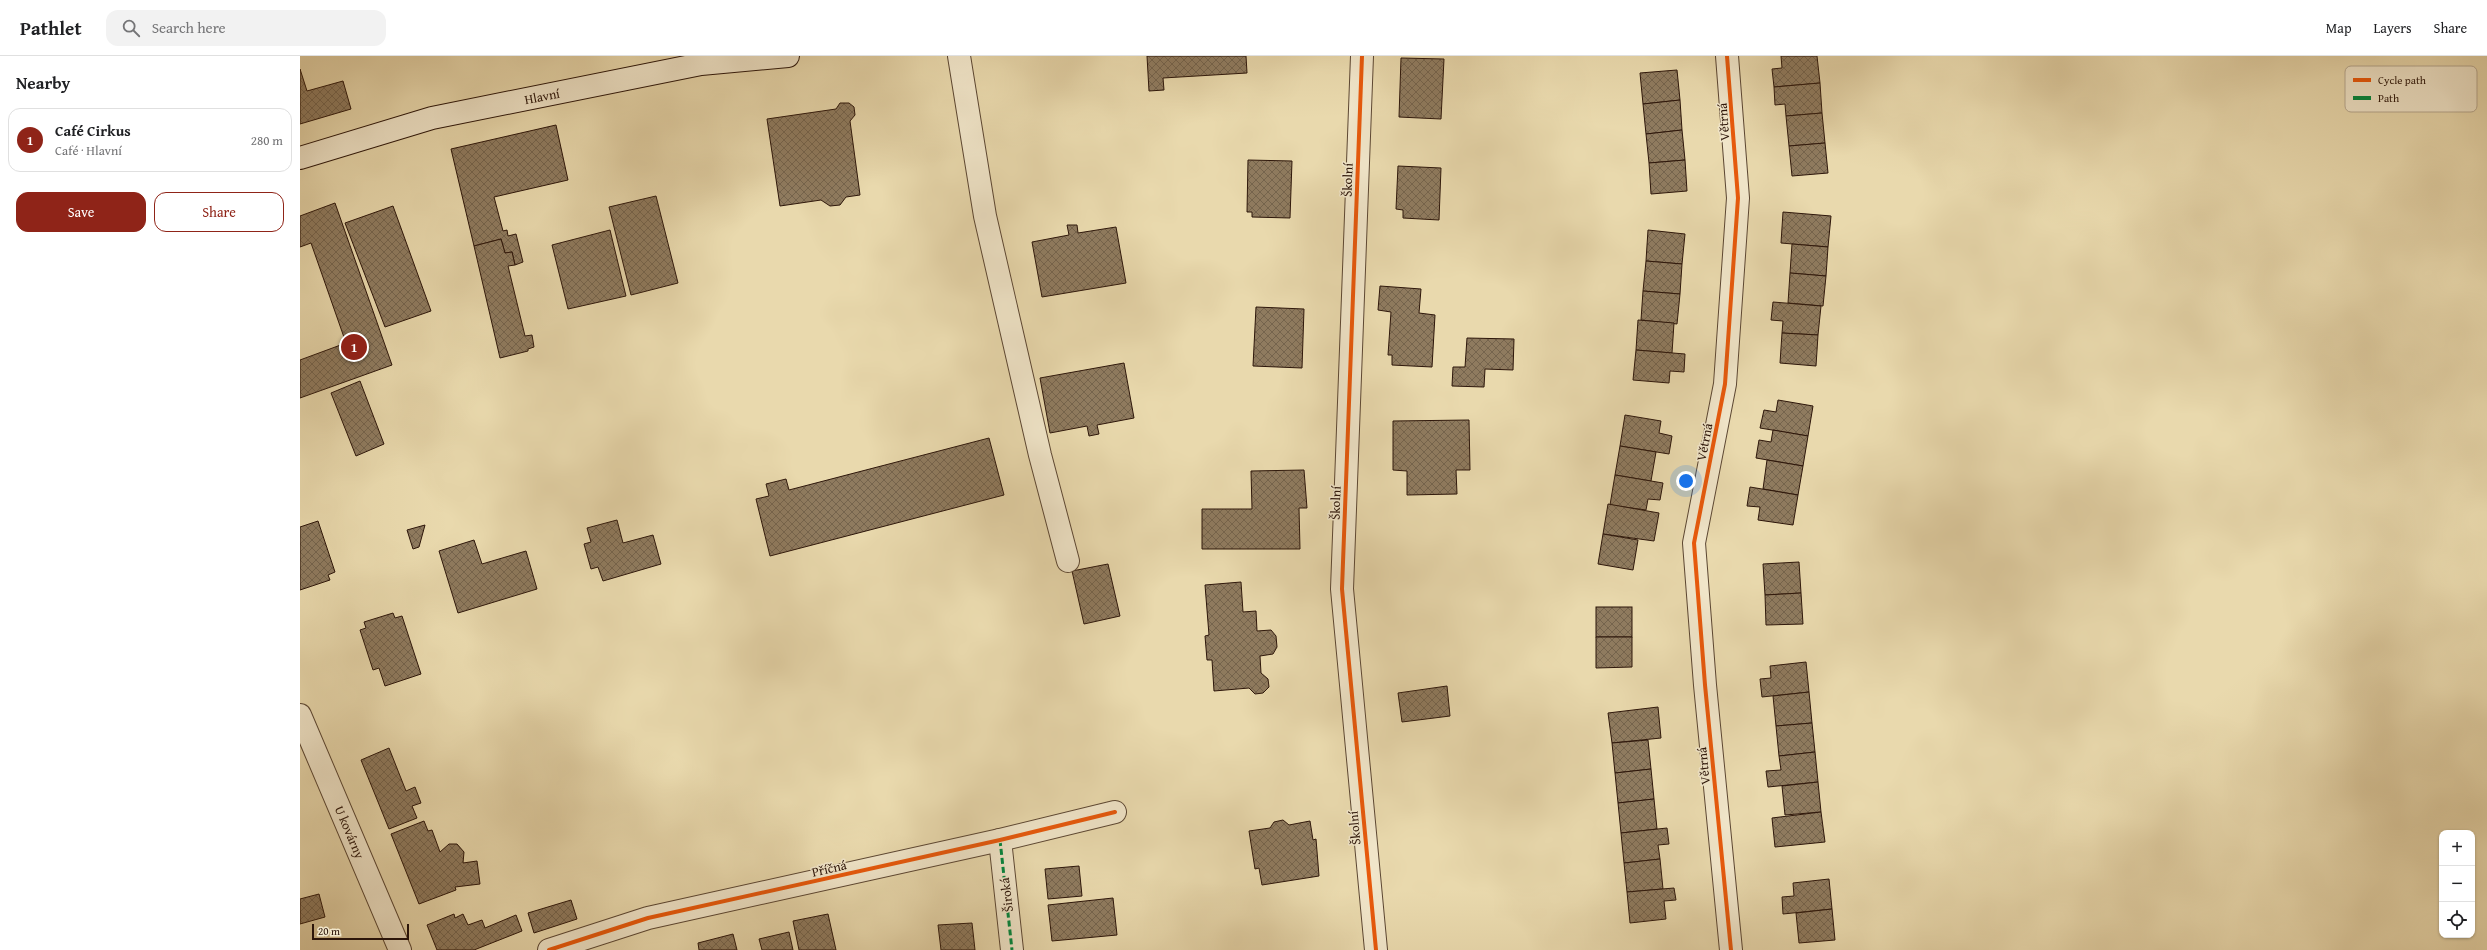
<!DOCTYPE html>
<html lang="en">
<head>
<meta charset="utf-8">
<style>
  :root { --surface:#fff; --page:#f2f2f2; --text:#202124; --muted:#757577; --line:#e0e0e0; --accent:#8f2418 }
  body { margin:0; font-family:"Gentium Book Plus",serif; background:var(--page); color:var(--text) }
  .controls { position:absolute; right:12px; bottom:12px; display:grid; overflow:hidden; border-radius:8px; box-shadow:0 1px 3px #0004 }
  .controls button { width:36px; height:36px; display:grid; place-items:center; padding:0; border:0; border-bottom:1px solid var(--line); background:var(--surface); color:var(--text); font:20px sans-serif }
  .scale { position:absolute; left:12px; bottom:10px; width:97px; box-sizing:border-box; padding-left:4px; border:2px solid #2d160a; border-top:0; font-size:11px; line-height:14px; white-space:nowrap; color:#2d160a; -webkit-text-stroke:3px #f1e6ca; paint-order:stroke }
  .you { position:absolute; left:1386px; top:425px; width:14px; height:14px; margin:-10px; border:3px solid #fff; border-radius:50%; background:#1a73e8; box-shadow:0 0 0 6px #1a73e833 }
  .badge { display:grid; place-items:center; width:26px; height:26px; border-radius:50%; background:var(--accent); color:#fff; font-size:13px; font-weight:700 }
  .pin { position:absolute; translate:-50% -50%; border:2px solid #fff; box-shadow:0 1px 4px #0006 }
  .list { margin:0; padding:0; list-style:none }
  h2 { display:flex; justify-content:space-between; align-items:center; height:52px; margin:0; padding:0 16px; font-size:17px }
  h2 small { font-size:13px; font-weight:400; color:var(--muted) }
  .list li { display:grid; grid-template-columns:26px 1fr auto; gap:12px; align-items:center; box-sizing:border-box; height:64px; margin:0 8px 8px; padding:0 8px; border:1px solid var(--line); border-radius:12px }
  .list b { display:block; font-size:15px; white-space:nowrap }
  .list p { margin:0; font-size:13px; white-space:nowrap; color:var(--muted) }
  .list em { font-size:13px; font-style:normal; color:var(--muted) }
  .actions { display:flex; gap:8px; padding:12px 16px }
  .actions a { flex:1; padding:9px 0; border:1px solid var(--accent); border-radius:12px; text-align:center; font-size:14px; color:var(--accent) }
  .actions .main { background:var(--accent); color:#fff }
  .icon { flex:none; width:22px; height:22px; fill:none; stroke:currentColor; stroke-width:2; stroke-linecap:round; stroke-linejoin:round }
  .map { position:relative; flex:none; width:2187px; height:894px; overflow:hidden }
  header { display:flex; align-items:center; gap:24px; box-sizing:border-box; height:56px; padding:0 20px; background:var(--surface); border-bottom:1px solid var(--line) }
  header strong { font-size:19px }
  nav { display:flex; gap:22px; margin-inline-start:auto; font-size:14px }
  .search { width:280px; height:36px; background:var(--page); display:flex; align-items:center; gap:10px; box-sizing:border-box; padding:0 14px; border-radius:12px; color:var(--muted); font-size:15px }
  main { display:flex }
  aside { flex:1; background:var(--surface) }
  .map>svg:first-child { display:block }
  .building { fill:url(#building-cross-hatch); stroke:#2d160a }
  .lines { fill:none; stroke-linecap:round; stroke-linejoin:round }
  .street-casing { stroke:#5c4733; stroke-width:24 }
  .secondary-casing { stroke:#2d160a; stroke-width:24 }
  .street { stroke:#f1e6ca; stroke-width:22 }
  .secondary { stroke:#f1e6ca; stroke-width:22 }
  .quiet { stroke:#00873e; stroke-width:3; stroke-dasharray:6 3; stroke-linecap:butt }
  .cycleway-casing { stroke:#f1e6ca; stroke-width:6 }
  .cycleway { stroke:#e8590c; stroke-width:4 }
  .labels { text-anchor:middle; stroke-width:3; stroke-linejoin:round; paint-order:stroke }
  .street-label { font-size:13px; fill:#2d160a; stroke:#f1e6ca }
  .key { fill:#f1e6ca; stroke:#b6a890; stroke-width:1 }
  .key-label { font-size:11px; fill:#2d160a }
</style>
</head>
<body>
<header>
<strong>Pathlet</strong>
<div class="search"><svg class="icon" aria-label="search" viewBox="0 0 24 24"><circle cx="10" cy="10" r="6"/><path d="M15 15l6 6"/></svg>Search here</div>
<nav><a>Map</a><a>Layers</a><a>Share</a></nav>
</header>
<main>
<aside>
<h2>Nearby<small></small></h2>
<ul class="list">
<li><span class="badge">1</span><div><b>Café Cirkus</b><p>Café · Hlavní</p></div><em>280 m</em></li>
</ul>
<div class="actions"><a class="main">Save</a><a>Share</a></div>
</aside>
<div class="map">
<svg width="2187" height="894" viewBox="0 0 2187 894">
  <defs>
    <pattern id="building-cross-hatch" width="8" height="8" patternUnits="userSpaceOnUse"><rect width="8" height="8" fill="#8f7b5f"/><path d="M0 0l8 8M0 8l8-8" fill="none" stroke="#75644d"/></pattern>
  </defs>
  <rect width="100%" height="100%" fill="#e9d9ad"/>
  <filter id="stains"><feTurbulence type="fractalNoise" baseFrequency=".005" numOctaves="4"/><feColorMatrix values="0 0 0 0 .2 0 0 0 0 .09 0 0 0 0 .02 0 0 0 .5 -.17"/></filter>
  <radialGradient id="worn" r=".72"><stop offset=".6" stop-color="#630" stop-opacity="0"/><stop offset="1" stop-color="#630" stop-opacity=".3"/></radialGradient>
  <g class="building">
    <path d="M 847,0 L 946,0 L 947,17 L 863,22 L 864,34 L 849,35 Z"/>
    <path d="M 1481,0 L 1517,0 L 1520,27 L 1474,31 L 1472,13 L 1482,12 Z"/>
    <path d="M 1101,2 L 1144,3 L 1141,63 L 1099,61 Z"/>
    <path d="M 0,13 L 7,35 L 43,25 L 51,53 L 0,68 Z"/>
    <path d="M 1377,14 L 1380,44 L 1343,48 L 1340,17 Z"/>
    <path d="M 1520,27 L 1522,57 L 1486,60 L 1485,48 L 1475,49 L 1474,31 Z"/>
    <path d="M 1380,44 L 1382,74 L 1346,78 L 1343,48 Z"/>
    <path d="M 540,47 L 549,47 L 554,51 L 555,59 L 550,65 L 560,139 L 546,141 L 540,149 L 530,150 L 521,144 L 480,150 L 467,63 L 536,53 Z"/>
    <path d="M 1522,57 L 1525,87 L 1489,90 L 1486,60 Z"/>
    <path d="M 256,69 L 268,124 L 194,141 L 203,175 L 207,174 L 208,180 L 216,178 L 223,206 L 215,209 L 212,196 L 205,197 L 201,183 L 174,190 L 151,93 Z"/>
    <path d="M 1382,74 L 1385,104 L 1349,107 L 1346,78 Z"/>
    <path d="M 1525,87 L 1528,117 L 1492,120 L 1489,90 Z"/>
    <path d="M 948,104 L 992,105 L 990,162 L 952,161 L 952,156 L 947,156 Z"/>
    <path d="M 1385,104 L 1387,135 L 1351,138 L 1349,107 Z"/>
    <path d="M 1098,110 L 1141,112 L 1139,164 L 1103,162 L 1103,154 L 1096,153 Z"/>
    <path d="M 356,140 L 378,227 L 331,239 L 309,151 Z"/>
    <path d="M 35,147 L 92,309 L 0,342 L 0,304 L 46,287 L 11,187 L 0,191 L 0,160 Z"/>
    <path d="M 93,150 L 131,255 L 85,271 L 45,167 Z"/>
    <path d="M 1483,156 L 1531,160 L 1528,191 L 1481,187 Z"/>
    <path d="M 767,169 L 777,169 L 778,177 L 816,171 L 826,227 L 742,241 L 732,186 L 769,179 Z"/>
    <path d="M 310,174 L 326,240 L 268,253 L 252,189 Z"/>
    <path d="M 1348,174 L 1385,178 L 1382,208 L 1346,205 Z"/>
    <path d="M 201,183 L 205,197 L 212,196 L 215,209 L 208,210 L 225,280 L 232,279 L 234,291 L 228,293 L 228,295 L 200,302 L 174,190 Z"/>
    <path d="M 1492,188 L 1528,191 L 1526,220 L 1490,217 Z"/>
    <path d="M 1346,205 L 1382,208 L 1380,238 L 1343,235 Z"/>
    <path d="M 1490,217 L 1526,220 L 1523,250 L 1488,247 Z"/>
    <path d="M 1080,230 L 1121,233 L 1119,257 L 1135,259 L 1132,311 L 1092,309 L 1092,299 L 1088,299 L 1091,256 L 1078,254 Z"/>
    <path d="M 1343,235 L 1380,238 L 1377,268 L 1341,264 Z"/>
    <path d="M 1473,246 L 1521,250 L 1518,279 L 1482,277 L 1483,265 L 1471,264 Z"/>
    <path d="M 956,251 L 1004,253 L 1002,312 L 953,310 Z"/>
    <path d="M 1338,264 L 1374,267 L 1372,297 L 1336,294 Z"/>
    <path d="M 1482,277 L 1518,279 L 1516,310 L 1480,307 Z"/>
    <path d="M 1167,282 L 1214,283 L 1213,314 L 1185,313 L 1184,331 L 1152,330 L 1153,311 L 1165,311 Z"/>
    <path d="M 1336,294 L 1385,298 L 1384,316 L 1370,315 L 1369,327 L 1333,324 Z"/>
    <path d="M 824,307 L 834,362 L 797,369 L 799,378 L 789,380 L 787,370 L 750,377 L 740,322 Z"/>
    <path d="M 60,325 L 84,388 L 56,400 L 31,337 Z"/>
    <path d="M 1478,344 L 1513,350 L 1508,380 L 1460,372 L 1464,354 L 1476,356 Z"/>
    <path d="M 1325,359 L 1361,365 L 1359,377 L 1372,380 L 1369,398 L 1320,390 Z"/>
    <path d="M 1169,364 L 1170,414 L 1156,414 L 1157,438 L 1107,439 L 1107,415 L 1093,414 L 1093,365 Z"/>
    <path d="M 1473,374 L 1508,380 L 1503,410 L 1456,402 L 1459,384 L 1471,386 Z"/>
    <path d="M 689,382 L 704,439 L 470,500 L 456,443 L 469,440 L 466,428 L 486,423 L 489,434 Z"/>
    <path d="M 1320,390 L 1356,396 L 1351,425 L 1315,419 Z"/>
    <path d="M 1467,404 L 1503,410 L 1498,439 L 1463,433 Z"/>
    <path d="M 1004,414 L 1007,452 L 999,452 L 1000,493 L 902,493 L 902,453 L 952,453 L 951,415 Z"/>
    <path d="M 1315,419 L 1363,427 L 1360,444 L 1348,443 L 1346,454 L 1310,449 Z"/>
    <path d="M 1450,431 L 1498,439 L 1493,469 L 1458,464 L 1460,451 L 1447,450 Z"/>
    <path d="M 1308,448 L 1359,457 L 1354,485 L 1303,478 Z"/>
    <path d="M 317,464 L 323,487 L 353,479 L 361,508 L 303,525 L 298,511 L 291,513 L 284,488 L 291,486 L 287,472 Z"/>
    <path d="M 18,465 L 35,516 L 28,519 L 30,524 L 0,534 L 0,471 Z"/>
    <path d="M 125,469 L 119,491 L 113,493 L 107,474 Z"/>
    <path d="M 1303,478 L 1338,484 L 1333,514 L 1298,508 Z"/>
    <path d="M 174,484 L 182,508 L 226,495 L 237,533 L 158,557 L 139,495 Z"/>
    <path d="M 1499,506 L 1501,537 L 1465,539 L 1463,508 Z"/>
    <path d="M 808,508 L 820,560 L 784,568 L 772,515 Z"/>
    <path d="M 941,526 L 943,556 L 956,555 L 957,575 L 971,574 L 976,580 L 977,591 L 973,598 L 960,600 L 961,617 L 968,623 L 969,631 L 963,637 L 955,638 L 949,632 L 914,635 L 912,604 L 907,604 L 905,580 L 909,579 L 905,529 Z"/>
    <path d="M 1501,537 L 1503,568 L 1466,569 L 1465,539 Z"/>
    <rect x="1296" y="551" width="36" height="30"/>
    <path d="M 93,557 L 95,562 L 102,560 L 121,618 L 85,630 L 79,612 L 73,614 L 60,574 L 66,572 L 64,566 Z"/>
    <path d="M 1296,581 L 1332,581 L 1332,611 L 1296,612 Z"/>
    <path d="M 1506,606 L 1509,636 L 1462,641 L 1460,623 L 1471,622 L 1470,610 Z"/>
    <path d="M 1147,630 L 1150,660 L 1102,666 L 1098,637 Z"/>
    <path d="M 1509,636 L 1512,667 L 1476,670 L 1473,640 Z"/>
    <path d="M 1358,651 L 1361,682 L 1312,687 L 1308,657 Z"/>
    <path d="M 1512,667 L 1515,696 L 1479,700 L 1476,670 Z"/>
    <path d="M 1348,684 L 1351,713 L 1315,717 L 1312,687 Z"/>
    <path d="M 89,692 L 106,735 L 115,731 L 121,747 L 112,750 L 117,762 L 89,773 L 61,704 Z"/>
    <path d="M 1515,696 L 1518,726 L 1468,731 L 1466,715 L 1481,714 L 1479,700 Z"/>
    <path d="M 1351,713 L 1354,743 L 1318,747 L 1315,717 Z"/>
    <path d="M 1518,726 L 1521,756 L 1485,759 L 1482,730 Z"/>
    <path d="M 1354,743 L 1357,773 L 1321,777 L 1318,747 Z"/>
    <path d="M 1521,756 L 1525,786 L 1475,791 L 1472,762 Z"/>
    <path d="M 983,764 L 989,769 L 1010,765 L 1013,784 L 1016,783 L 1019,820 L 962,829 L 959,812 L 955,813 L 949,775 L 970,772 L 974,766 Z"/>
    <path d="M 124,765 L 128,775 L 132,774 L 140,796 L 149,788 L 157,788 L 164,796 L 163,807 L 177,805 L 180,828 L 155,831 L 156,834 L 119,848 L 91,778 Z"/>
    <path d="M 1367,772 L 1369,788 L 1358,789 L 1360,803 L 1324,807 L 1321,777 Z"/>
    <path d="M 1360,803 L 1363,833 L 1327,836 L 1324,807 Z"/>
    <path d="M 779,810 L 782,840 L 748,843 L 745,813 Z"/>
    <path d="M 1529,823 L 1532,853 L 1483,858 L 1482,841 L 1494,840 L 1493,827 Z"/>
    <path d="M 1374,832 L 1376,844 L 1364,845 L 1366,863 L 1330,867 L 1327,836 Z"/>
    <path d="M 19,838 L 25,861 L 0,868 L 0,843 Z"/>
    <path d="M 813,842 L 817,879 L 752,885 L 748,849 Z"/>
    <path d="M 271,844 L 277,863 L 234,877 L 228,857 Z"/>
    <path d="M 1532,853 L 1535,884 L 1499,887 L 1496,857 Z"/>
    <path d="M 154,858 L 155,862 L 163,858 L 168,869 L 182,864 L 185,872 L 216,859 L 222,875 L 174,894 L 137,894 L 127,869 Z"/>
    <path d="M 528,858 L 536,894 L 499,894 L 493,865 Z"/>
    <path d="M 672,867 L 675,894 L 641,894 L 638,869 Z"/>
    <path d="M 489,876 L 493,894 L 462,894 L 459,883 Z"/>
    <path d="M 433,878 L 437,894 L 399,894 L 398,887 Z"/>
  </g>
  <g class="lines">
    <defs>
      <g id="street">
        <path d="M 659,0 L 685,160 L 740,399 L 768,505"/>
        <path d="M 1062,0 L 1042,533 L 1076,894"/>
        <path d="M 1427,0 L 1438,142 L 1425,328 L 1394,487 L 1405,629 L 1431,894"/>
        <path d="M 0,659 L 100,894"/>
        <path d="M 700,784 L 712,894"/>
        <path d="M 249,894 L 348,862 L 700,784 L 815,756"/>
      </g>
      <path id="secondary" d="M 0,102 L 132,62 L 401,8 L 488,0"/>
    </defs>
    <use href="#street" class="street-casing"/>
    <use href="#secondary" class="secondary-casing"/>
    <use href="#street" class="street"/>
    <use href="#secondary" class="secondary"/>
    <path class="quiet" d="M 700,784 L 712,894"/>
    <defs>
      <g id="cycleway">
        <path d="M 1062,0 L 1042,533 L 1076,894"/>
        <path d="M 1427,0 L 1438,142 L 1425,328 L 1394,487 L 1405,629 L 1431,894"/>
        <path d="M 249,894 L 348,862 L 700,784 L 815,756"/>
      </g>
    </defs>
    <use href="#cycleway" class="cycleway-casing"/>
    <use href="#cycleway" class="cycleway"/>
  </g>
  <g class="labels">
    <g class="street-label">
      <text transform="translate(242 40) rotate(-11)" y="5">Hlavní</text>
      <text transform="translate(1423 66) rotate(-94)" y="5">Větrná</text>
      <text transform="translate(1047 124) rotate(-88)" y="5">Školní</text>
      <text transform="translate(1404 386) rotate(-79)" y="5">Větrná</text>
      <text transform="translate(1035 447) rotate(-88)" y="5">Školní</text>
      <text transform="translate(1403 710) rotate(-96)" y="5">Větrná</text>
      <text transform="translate(1054 772) rotate(-95)" y="5">Školní</text>
      <text transform="translate(50 776) rotate(67)" y="5">U kovárny</text>
      <text transform="translate(529 812) rotate(-13)" y="5">Příčná</text>
      <text transform="translate(706 839) rotate(-97)" y="5">Široká</text>
    </g>
  </g>
  <rect x="2045" y="10" width="132" height="46" rx="6" class="key"/>
  <rect x="2053" y="22" width="18" height="4" fill="#e8590c"/>
  <rect x="2053" y="40" width="18" height="4" fill="#00873e"/>
  <g class="key-label">
    <text x="2078" y="28">Cycle path</text>
    <text x="2078" y="46">Path</text>
  </g>
  <rect width="100%" height="100%" filter="url(#stains)"/>
  <rect width="100%" height="100%" fill="url(#worn)"/>
</svg>
<div class="controls">
<button>+</button>
<button>−</button>
<button><svg class="icon" aria-label="locate" viewBox="0 0 24 24"><circle cx="12" cy="12" r="6"/><path d="M12 2v4M12 18v4M2 12h4M18 12h4"/></svg></button>
</div>
<div class="scale">20 m</div>
<div class="you"></div>
<div class="pin badge" style="left:54px;top:291px">1</div>
</div>
</main>
</body>
</html>
